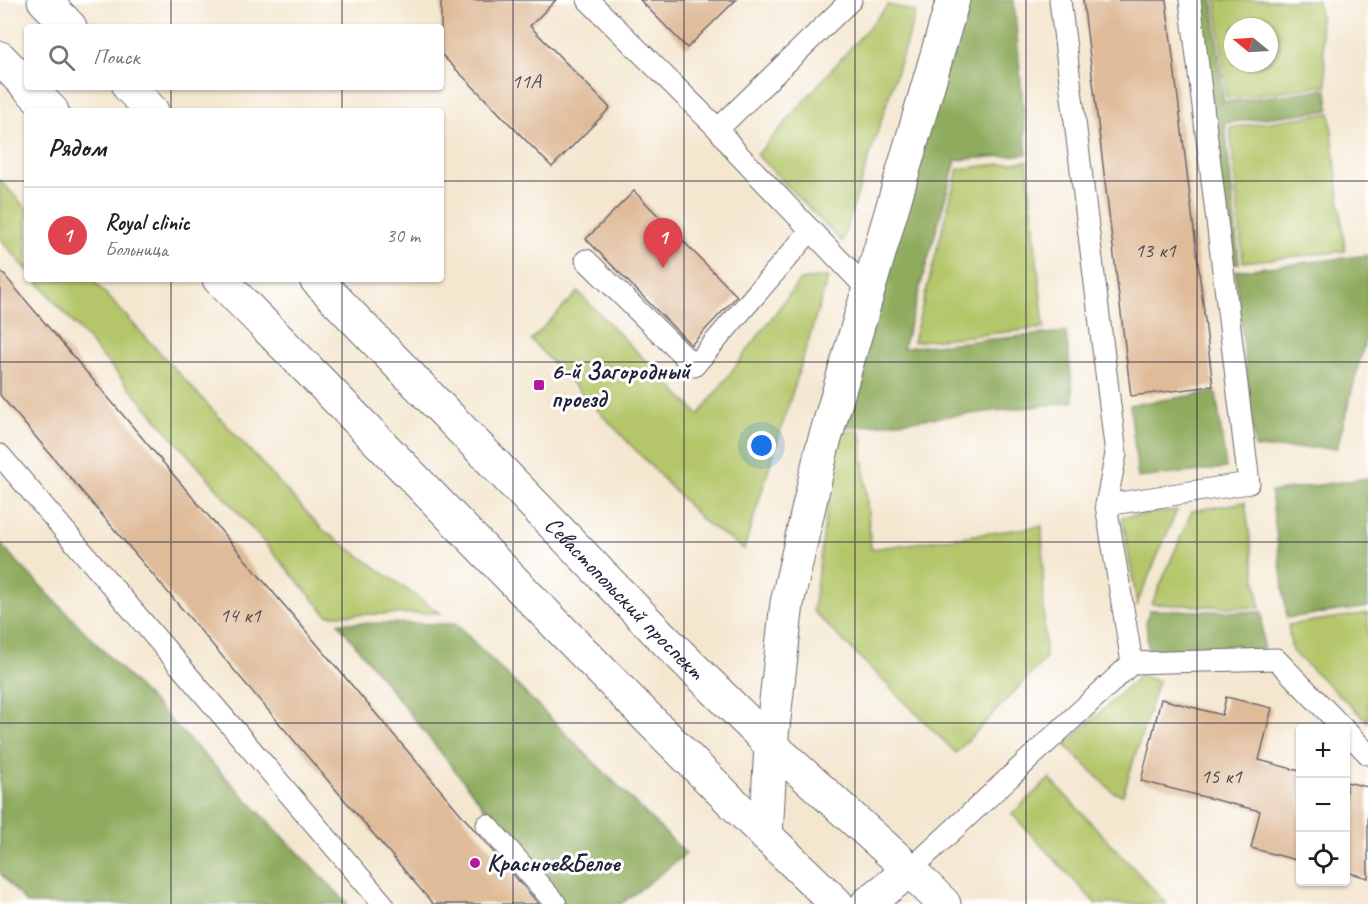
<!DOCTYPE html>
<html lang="ru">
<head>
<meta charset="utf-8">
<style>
  :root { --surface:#fff; --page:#f6f6f6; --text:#202124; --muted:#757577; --line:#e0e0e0; --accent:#111827 }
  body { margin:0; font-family:Caveat,sans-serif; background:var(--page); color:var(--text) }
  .controls { position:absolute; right:18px; bottom:18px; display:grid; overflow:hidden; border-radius:6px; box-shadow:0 2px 4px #0004 }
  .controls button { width:54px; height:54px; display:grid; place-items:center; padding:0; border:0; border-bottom:2px solid var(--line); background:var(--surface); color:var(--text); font:30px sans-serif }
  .compass { position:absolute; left:1224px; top:18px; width:54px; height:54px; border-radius:50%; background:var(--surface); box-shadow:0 2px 4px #0004; rotate:288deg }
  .you { position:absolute; left:762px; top:446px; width:21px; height:21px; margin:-15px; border:4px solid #fff; border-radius:50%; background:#1a73e8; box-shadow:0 0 0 9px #1a73e833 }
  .badge { display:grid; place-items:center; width:39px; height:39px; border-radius:50%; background:var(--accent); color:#fff; font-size:20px; font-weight:700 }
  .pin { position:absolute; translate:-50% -50px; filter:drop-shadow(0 2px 3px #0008) }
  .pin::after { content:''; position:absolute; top:32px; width:21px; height:18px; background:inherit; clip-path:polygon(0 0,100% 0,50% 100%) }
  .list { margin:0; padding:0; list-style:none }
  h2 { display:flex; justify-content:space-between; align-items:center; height:78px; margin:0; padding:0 24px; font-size:26px }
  h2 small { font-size:20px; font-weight:400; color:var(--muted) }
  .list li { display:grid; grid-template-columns:39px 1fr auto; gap:18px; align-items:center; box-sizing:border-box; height:96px; padding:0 24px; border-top:2px solid var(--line) }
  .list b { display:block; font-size:22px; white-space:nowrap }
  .list p { margin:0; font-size:20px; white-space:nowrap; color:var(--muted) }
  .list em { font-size:20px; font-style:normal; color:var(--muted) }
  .icon { flex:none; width:33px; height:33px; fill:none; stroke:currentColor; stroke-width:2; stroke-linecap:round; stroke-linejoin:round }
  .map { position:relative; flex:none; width:1368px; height:904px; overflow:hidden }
  .search { position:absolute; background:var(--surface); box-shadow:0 2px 4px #0004; left:24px; top:24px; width:420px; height:66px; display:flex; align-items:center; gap:15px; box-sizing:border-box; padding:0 21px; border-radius:6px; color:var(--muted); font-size:22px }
  .panel { position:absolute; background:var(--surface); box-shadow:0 2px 4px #0004; left:24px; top:108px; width:420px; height:174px; border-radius:6px }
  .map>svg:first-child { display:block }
  .green { fill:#b4c669; stroke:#6b7452; stroke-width:1.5; fill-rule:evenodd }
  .forest { fill:#8fab5d; stroke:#58664c; stroke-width:1.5 }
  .building { fill:#dfbb99 }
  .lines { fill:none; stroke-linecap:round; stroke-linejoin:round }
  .service-casing { stroke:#6c676f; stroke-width:23 }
  .tertiary-casing { stroke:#6c676f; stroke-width:35 }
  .secondary-casing { stroke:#6c676f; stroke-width:35 }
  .service { stroke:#fff; stroke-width:21 }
  .tertiary { stroke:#fff; stroke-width:33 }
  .secondary { stroke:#fff; stroke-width:33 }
  .grid { fill:none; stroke:#22223b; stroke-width:1.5; stroke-opacity:0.55 }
  .poi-dot { fill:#b5179e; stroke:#fff; stroke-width:2 }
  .labels { text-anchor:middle; stroke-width:6; stroke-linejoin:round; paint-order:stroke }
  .number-label { font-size:21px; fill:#514852 }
  .poi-label { font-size:24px; font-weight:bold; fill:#22223b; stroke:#fff; text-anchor:start }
  .street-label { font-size:24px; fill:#22223b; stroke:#fff }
</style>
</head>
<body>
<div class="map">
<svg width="1368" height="904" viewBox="0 0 1368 904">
  <rect width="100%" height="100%" fill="#fff"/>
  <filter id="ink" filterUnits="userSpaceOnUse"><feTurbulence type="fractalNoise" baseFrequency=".0167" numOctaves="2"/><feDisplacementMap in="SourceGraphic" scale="12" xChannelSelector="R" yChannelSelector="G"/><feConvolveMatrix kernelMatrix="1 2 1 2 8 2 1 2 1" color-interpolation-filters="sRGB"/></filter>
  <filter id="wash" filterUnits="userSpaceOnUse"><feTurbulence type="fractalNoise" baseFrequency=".008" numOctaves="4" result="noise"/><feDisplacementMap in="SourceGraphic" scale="24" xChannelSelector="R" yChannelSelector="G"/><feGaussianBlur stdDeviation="1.35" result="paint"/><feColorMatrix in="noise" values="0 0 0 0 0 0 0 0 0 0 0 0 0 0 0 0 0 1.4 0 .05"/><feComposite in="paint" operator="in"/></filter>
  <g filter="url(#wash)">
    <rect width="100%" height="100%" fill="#f4e7d0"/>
    <g class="green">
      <path d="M 1216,0 L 1318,0 L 1327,85 L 1227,98 ZM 1233,27 L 1269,27 L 1269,63 L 1233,63 Z"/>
      <path d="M 888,5 L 916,12 L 842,242 L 757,155 Z"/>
      <path d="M 1330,113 L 1345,251 L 1243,262 L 1230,128 Z"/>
      <path d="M 1027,161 L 1044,328 L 913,342 L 958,169 Z"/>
      <path d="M 0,180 L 27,209 L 27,270 L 0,239 Z"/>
      <path d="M 828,277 L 744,549 L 704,522 L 531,340 L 578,292 L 699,415 L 800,280 Z"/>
      <path d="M 35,279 L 92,279 L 323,530 L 440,613 L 327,615 Z"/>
      <path d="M 861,431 L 871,549 L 1042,526 L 1045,659 L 956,753 L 813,611 L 837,433 Z"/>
      <path d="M 1245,502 L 1260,608 L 1152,604 L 1192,511 Z"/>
      <path d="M 1177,510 L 1137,604 L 1122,517 Z"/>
      <path d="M 1368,613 L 1368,722 L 1292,651 L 1288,625 Z"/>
      <path d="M 1140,675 L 1158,681 L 1123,795 L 1113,792 L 1065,745 Z"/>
      <path d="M 1050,778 L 1050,779 L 1167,904 L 1096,904 L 1012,814 Z"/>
    </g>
    <g class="forest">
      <path d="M 961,0 L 1014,0 L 1027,154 L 956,160 L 903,348 L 1066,332 L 1074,402 L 837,429 Z"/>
      <path d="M 1198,0 L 1213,0 L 1224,102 L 1327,89 L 1329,110 L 1225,123 L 1239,263 L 1227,264 Z"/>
      <path d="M 1368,255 L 1368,329 L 1337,448 L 1255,448 L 1235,271 Z"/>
      <path d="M 1216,392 L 1226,468 L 1138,478 L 1130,405 Z"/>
      <path d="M 1368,478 L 1368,607 L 1287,618 L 1271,492 Z"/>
      <path d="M 0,543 L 3,547 L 348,904 L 27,904 L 0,873 Z"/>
      <path d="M 1150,610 L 1262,612 L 1263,649 L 1148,650 L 1146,620 Z"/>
      <path d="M 338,623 L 456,624 L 686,854 L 621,904 L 561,904 Z"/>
    </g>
    <g id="blocks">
      <g class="building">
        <path d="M 441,0 L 556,0 L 530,26 L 610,108 L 552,167 L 441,54 Z"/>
        <path d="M 640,0 L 736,0 L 687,48 Z"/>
        <path d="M 1083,0 L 1166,0 L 1213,386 L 1131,396 Z"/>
        <path d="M 634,191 L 737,296 L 691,345 L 586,239 Z"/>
        <path d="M 0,270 L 477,833 L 539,904 L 433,904 L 0,395 Z"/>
        <path d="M 1226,697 L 1272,708 L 1259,760 L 1300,771 L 1300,861 L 1251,848 L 1260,811 L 1141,781 L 1161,699 L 1222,715 Z"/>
        <path d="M 1346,782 L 1368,787 L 1368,878 L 1346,872 Z"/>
      </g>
    </g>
  </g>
  <g filter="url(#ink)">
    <use href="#blocks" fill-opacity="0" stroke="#6c676f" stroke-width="1.5"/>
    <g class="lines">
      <defs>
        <g id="service">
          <path d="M 588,0 L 718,129"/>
          <path d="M 851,0 L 718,129 L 737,153 L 869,291"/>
          <path d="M 1060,0 L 1116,454 L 1106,505"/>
          <path d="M 586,260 L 694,366 L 811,230"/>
          <path d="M 0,455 L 383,904"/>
          <path d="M 1132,663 L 1276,659 L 1343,728"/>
          <path d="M 1346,731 L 1368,754"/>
          <path d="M 487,825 L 556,904"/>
          <path d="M 910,870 L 1132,663 L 1106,505 L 1249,483 L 1190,0"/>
        </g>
        <g id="tertiary">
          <path d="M 766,836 L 771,745 L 787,603 L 822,449 L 953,0"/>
          <path d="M 867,904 L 910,870"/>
        </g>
        <g id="secondary">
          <path d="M 44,0 L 70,27"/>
          <path d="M 0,58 L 27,86"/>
          <path d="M 28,87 L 52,111"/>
          <path d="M 129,87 L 152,111"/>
          <path d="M 219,279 C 426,487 625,702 837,904"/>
          <path id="s1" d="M 316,279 L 661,636 L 771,745 L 910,870 L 944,904"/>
        </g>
      </defs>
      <use href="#service" class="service-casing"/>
      <use href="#tertiary" class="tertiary-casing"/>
      <use href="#secondary" class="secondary-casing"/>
      <use href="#service" class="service"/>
      <use href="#tertiary" class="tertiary"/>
      <use href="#secondary" class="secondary"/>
    </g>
  </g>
  <path class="grid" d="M 171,0 L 171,27M 342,0 L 342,27M 513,0 L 513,904M 684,0 L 684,904M 855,0 L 855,904M 1026,0 L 1026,904M 1197,0 L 1197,904M 171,87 L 171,111M 342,87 L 342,111M 0,181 L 27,181M 441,181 L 1368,181M 171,279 L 171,904M 342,279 L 342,904M 0,362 L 1368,362M 0,542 L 1368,542M 0,723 L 1368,723"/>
  <g class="poi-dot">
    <rect x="533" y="379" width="12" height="12" rx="3"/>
    <circle cx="475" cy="863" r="6"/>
  </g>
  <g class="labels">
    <g class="number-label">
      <text x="526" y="88">11А</text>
      <text x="1155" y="257">13 к1</text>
      <text x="240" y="622">14 к1</text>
      <text x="1221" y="783">15 к1</text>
    </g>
    <g class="poi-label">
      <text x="551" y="379">6-й Загородный<tspan x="551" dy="28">проезд</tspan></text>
      <text x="487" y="871">Красное&amp;Белое</text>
    </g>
    <g class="street-label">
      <text dy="8" stroke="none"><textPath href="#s1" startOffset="444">Севастопольский проспект</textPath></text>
    </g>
  </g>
</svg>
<div class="controls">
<button>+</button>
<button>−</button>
<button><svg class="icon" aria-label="locate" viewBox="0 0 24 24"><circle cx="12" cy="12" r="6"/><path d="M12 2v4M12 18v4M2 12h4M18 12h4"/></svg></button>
</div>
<svg class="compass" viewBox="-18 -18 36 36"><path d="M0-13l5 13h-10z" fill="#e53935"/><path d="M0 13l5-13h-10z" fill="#757577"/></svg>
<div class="you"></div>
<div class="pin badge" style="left:663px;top:268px;background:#e0444e">1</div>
<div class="search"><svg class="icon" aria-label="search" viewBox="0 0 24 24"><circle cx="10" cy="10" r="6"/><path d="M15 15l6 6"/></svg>Поиск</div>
<section class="panel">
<h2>Рядом<small></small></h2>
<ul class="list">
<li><span class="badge" style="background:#e0444e">1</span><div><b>Royal clinic</b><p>Больница</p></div><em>30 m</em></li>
</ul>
</section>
</div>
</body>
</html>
